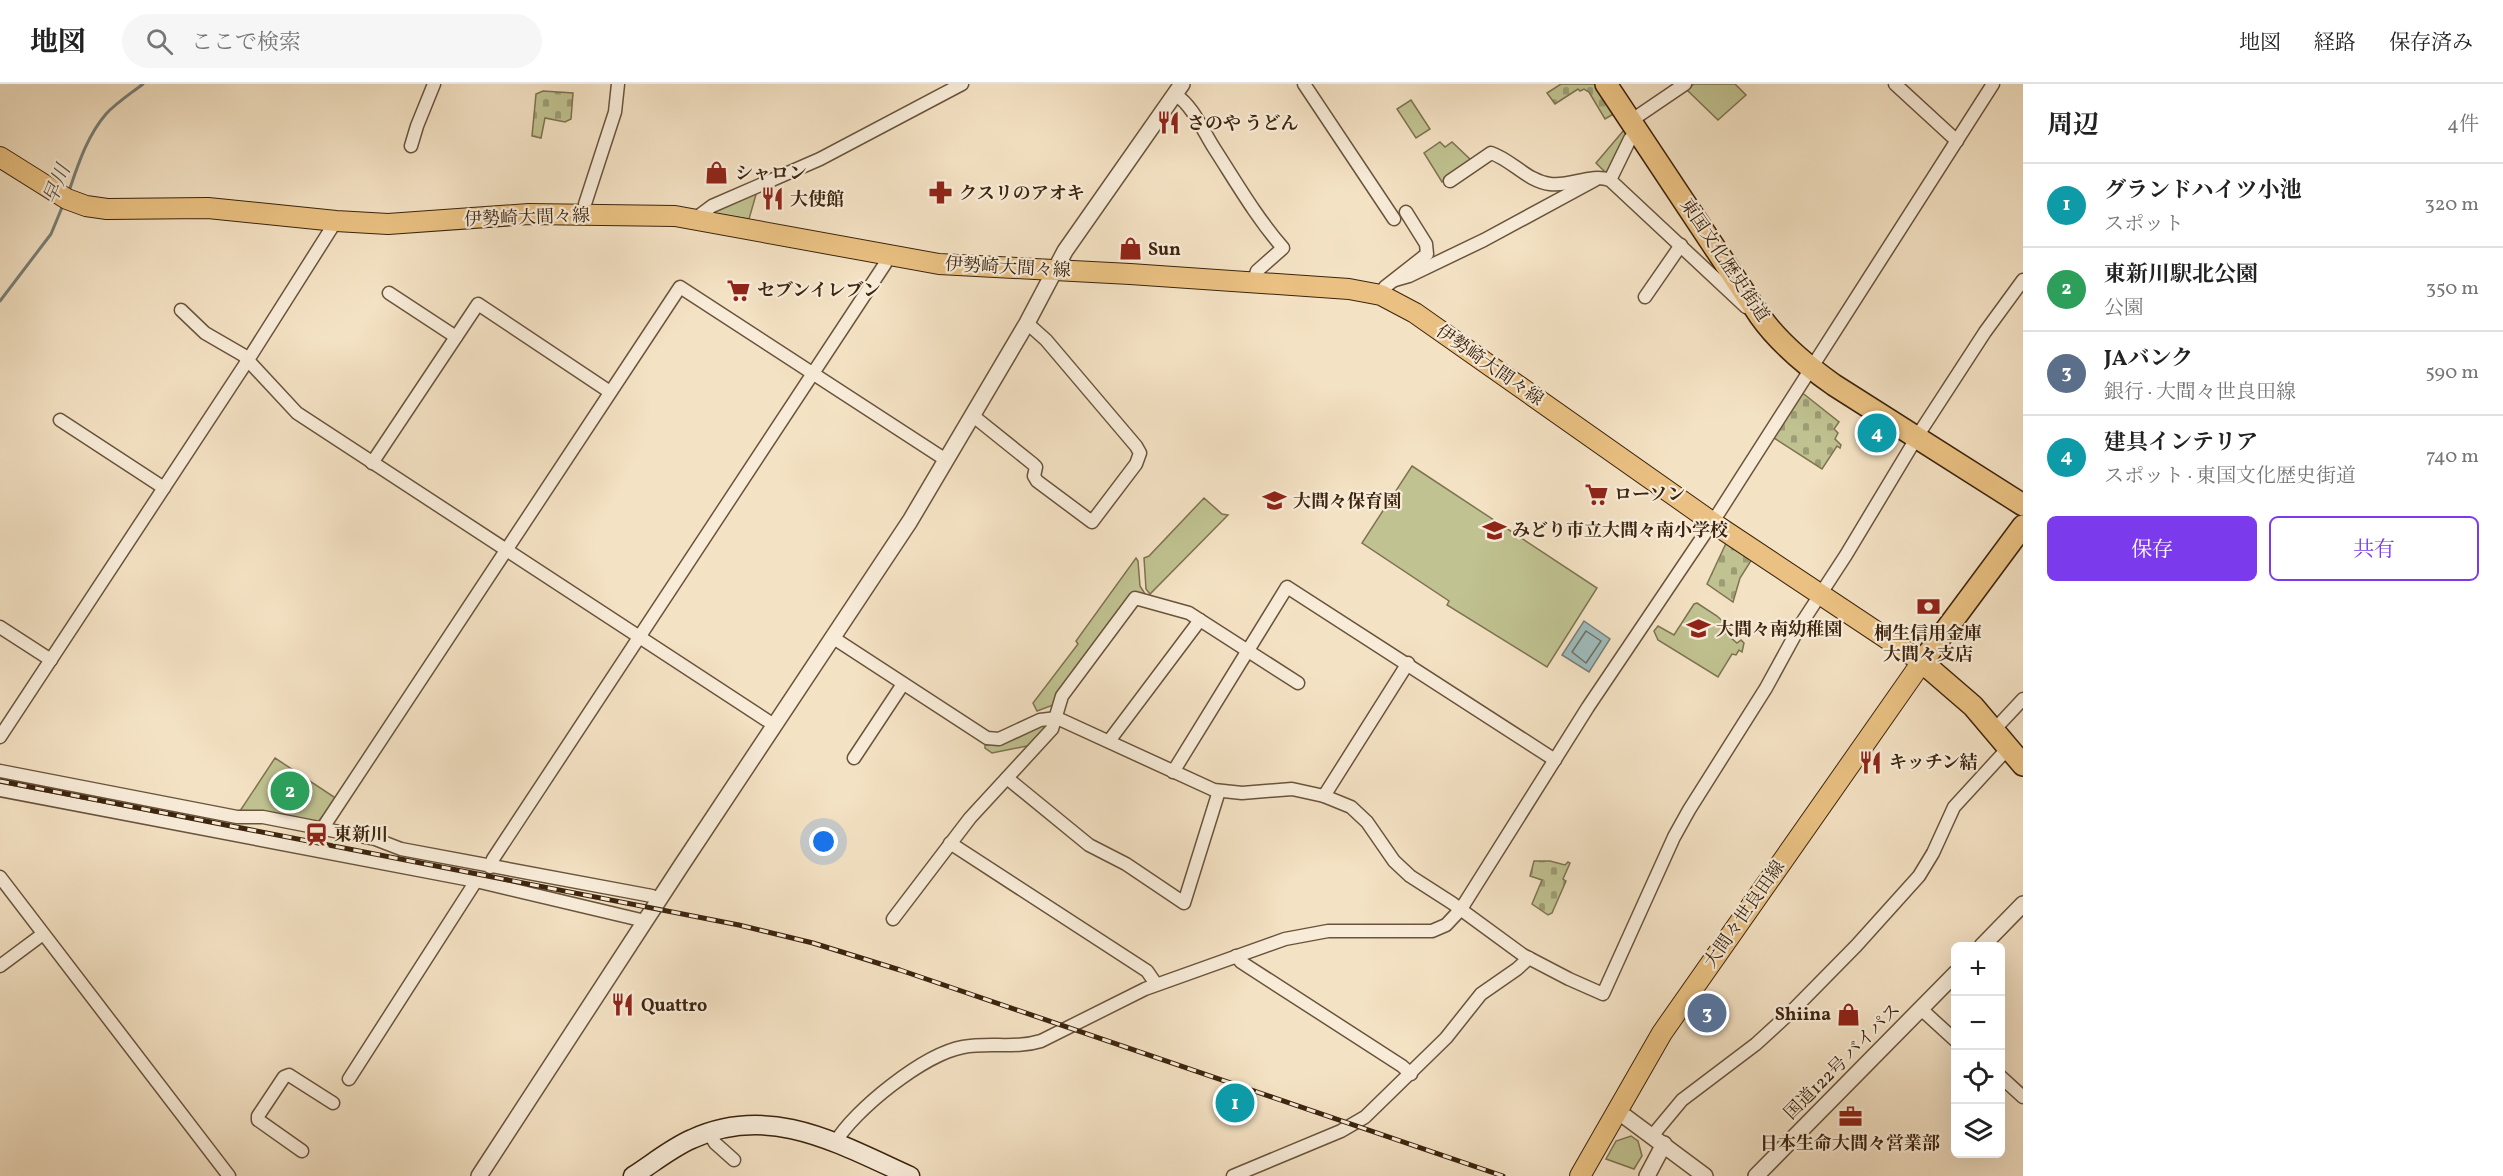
<!DOCTYPE html>
<html lang="ja">
<head>
<meta charset="utf-8">
<style>
  :root { --surface:#fff; --page:#f6f6f6; --text:#222; --muted:#767676; --line:#e0e0e0; --accent:#7c3aed }
  body { margin:0; font-family:Vollkorn,"Noto Serif JP",serif; background:var(--page); color:var(--text) }
  .controls { position:absolute; right:18px; bottom:18px; display:grid; overflow:hidden; border-radius:9px; box-shadow:0 6px 24px #0002 }
  .controls button { width:54px; height:54px; display:grid; place-items:center; padding:0; border:0; border-bottom:2px solid var(--line); background:var(--surface); color:var(--text); font:30px sans-serif }
  .you { position:absolute; left:824px; top:758px; width:21px; height:21px; margin:-15px; border:4px solid #fff; border-radius:50%; background:#1a73e8; box-shadow:0 0 0 9px #1a73e833 }
  .badge { display:grid; place-items:center; width:39px; height:39px; border-radius:50%; background:var(--accent); color:#fff; font-size:20px; font-weight:700 }
  .pin { position:absolute; translate:-50% -50%; border:3px solid #fff; box-shadow:0 2px 6px #0006 }
  .list { margin:0; padding:0; list-style:none }
  h2 { display:flex; justify-content:space-between; align-items:center; height:78px; margin:0; padding:0 24px; font-size:26px }
  h2 small { font-size:20px; font-weight:400; color:var(--muted) }
  .list li { display:grid; grid-template-columns:39px 1fr auto; gap:18px; align-items:center; box-sizing:border-box; height:84px; padding:0 24px; border-top:2px solid var(--line) }
  .list b { display:block; font-size:22px; white-space:nowrap }
  .list p { margin:0; font-size:20px; white-space:nowrap; color:var(--muted) }
  .list em { font-size:20px; font-style:normal; color:var(--muted) }
  .actions { display:flex; gap:12px; padding:18px 24px }
  .actions a { flex:1; padding:14px 0; border:2px solid var(--accent); border-radius:9px; text-align:center; font-size:21px; color:var(--accent) }
  .actions .main { background:var(--accent); color:#fff }
  .icon { flex:none; width:33px; height:33px; fill:none; stroke:currentColor; stroke-width:2; stroke-linecap:round; stroke-linejoin:round }
  .map { position:relative; flex:none; width:2023px; height:1092px; overflow:hidden }
  header { display:flex; align-items:center; gap:36px; box-sizing:border-box; height:84px; padding:0 30px; background:var(--surface); border-bottom:2px solid var(--line) }
  header strong { font-size:28px }
  nav { display:flex; gap:33px; margin-inline-start:auto; font-size:21px }
  .search { width:420px; height:54px; background:var(--page); display:flex; align-items:center; gap:15px; box-sizing:border-box; padding:0 21px; border-radius:33px; color:var(--muted); font-size:22px }
  main { display:flex }
  aside { flex:1; background:var(--surface) }
  .map>svg:first-child { display:block }
  .green { fill:#c0c291; stroke:#7e7350; stroke-width:1.5 }
  .cemetery { fill:url(#cemetery-stones); stroke:#7e7350; stroke-width:1.5 }
  .water { fill:#9fbcbd; stroke:#777f77; stroke-width:1.5 }
  .lines { fill:none; stroke-linecap:round; stroke-linejoin:round }
  .shore { stroke:#6e7066; stroke-width:1.5 }
  .stream { stroke:#777f77; stroke-width:3 }
  .minor-casing { stroke:#6a543c; stroke-width:15 }
  .tertiary-casing { stroke:#6a543c; stroke-width:18 }
  .secondary-casing { stroke:#3c240e; stroke-width:21 }
  .primary-casing { stroke:#3c240e; stroke-width:22 }
  .trunk-casing { stroke:#3c240e; stroke-width:24 }
  .minor { stroke:#f8ecd9; stroke-width:12 }
  .tertiary { stroke:#f8ecd9; stroke-width:15 }
  .secondary { stroke:#f8ecd9; stroke-width:18 }
  .primary { stroke:#eac182; stroke-width:20 }
  .trunk { stroke:#eac182; stroke-width:21 }
  .rail-casing { stroke:#3c240e; stroke-width:5 }
  .rail { stroke:#f8ecd9; stroke-width:3; stroke-dasharray:9; stroke-linecap:butt }
  .labels { text-anchor:middle; stroke-width:4.5; stroke-linejoin:round; paint-order:stroke }
  .poi-label { font-size:18px; font-weight:bold; fill:#3c240e; stroke:#f8ecd9; text-anchor:start }
  .street-label { font-size:18px; fill:#3c240e; stroke:#f8ecd9 }
  .water-label { font-size:20px; font-style:italic; fill:#5a5243; stroke:#f8ecd9 }
</style>
</head>
<body>
<header>
<strong>地図</strong>
<div class="search"><svg class="icon" aria-label="search" viewBox="0 0 24 24"><circle cx="10" cy="10" r="6"/><path d="M15 15l6 6"/></svg>ここで検索</div>
<nav><a>地図</a><a>経路</a><a>保存済み</a></nav>
</header>
<main>
<div class="map">
<svg width="2023" height="1092" viewBox="0 0 2023 1092">
  <defs>
    <pattern id="cemetery-stones" width="16" height="16" patternUnits="userSpaceOnUse" patternTransform="scale(1.5)"><rect width="16" height="16" fill="#c0c291"/><path d="M2 7V4a2 2 0 0 1 4 0v3zM10 15v-3a2 2 0 0 1 4 0v3z" fill="#9d9d75"/></pattern>
  </defs>
  <rect width="100%" height="100%" fill="#f4e2c4"/>
  <filter id="stains"><feTurbulence type="fractalNoise" baseFrequency=".00333" numOctaves="4"/><feColorMatrix values="0 0 0 0 .2 0 0 0 0 .09 0 0 0 0 .02 0 0 0 .5 -.17"/></filter>
  <radialGradient id="worn" r=".72"><stop offset=".6" stop-color="#630" stop-opacity="0"/><stop offset="1" stop-color="#630" stop-opacity=".3"/></radialGradient>
  <g class="green">
    <path d="M 1694,0 L 1735,0 L 1746,11 L 1718,36 L 1687,6 Z"/>
    <path d="M 1411,16 L 1430,45 L 1416,54 L 1397,25 Z"/>
    <path d="M 1623,38 L 1629,48 L 1609,89 L 1606,89 L 1596,79 L 1624,46 Z"/>
    <path d="M 1440,58 L 1445,63 L 1452,58 L 1472,77 L 1442,98 L 1424,69 Z"/>
    <path d="M 757,107 L 749,135 L 710,129 Z"/>
    <path d="M 1412,382 L 1597,504 L 1547,583 L 1447,521 L 1449,517 L 1362,459 Z"/>
    <path d="M 1204,414 L 1222,430 L 1228,431 L 1150,510 L 1146,505 L 1144,474 L 1149,472 Z"/>
    <path d="M 1136,474 L 1138,477 L 1140,502 L 1147,513 L 1134,508 L 1067,600 L 1056,620 L 1037,627 L 1033,619 L 1078,560 L 1076,557 Z"/>
    <path d="M 1697,519 L 1717,532 L 1730,544 L 1725,549 L 1737,559 L 1741,556 L 1744,559 L 1742,568 L 1739,566 L 1736,571 L 1732,570 L 1718,593 L 1658,556 L 1654,547 L 1658,542 L 1674,551 L 1694,520 Z"/>
    <path d="M 1051,639 L 1032,661 L 992,669 L 985,664 L 985,661 C 1008,662 1028,643 1051,639 Z"/>
    <path d="M 275,674 L 337,715 L 317,739 L 238,730 Z"/>
    <path d="M 1631,1052 L 1638,1057 L 1642,1072 L 1634,1085 L 1606,1075 L 1616,1057 Z"/>
  </g>
  <g class="cemetery">
    <path d="M 1561,0 L 1597,0 L 1617,28 L 1605,35 L 1589,8 L 1584,5 L 1580,7 L 1578,5 L 1555,20 L 1547,9 Z"/>
    <path d="M 543,7 L 573,9 L 571,35 L 565,38 L 545,34 L 541,54 L 532,52 L 536,10 Z"/>
    <path d="M 1800,307 L 1839,338 L 1834,345 L 1838,349 L 1835,355 L 1841,361 L 1840,364 L 1837,362 L 1822,385 L 1771,352 Z"/>
    <path d="M 1728,455 L 1754,472 L 1740,494 L 1733,518 L 1707,500 Z"/>
    <path d="M 1534,777 L 1550,777 L 1565,781 L 1568,778 L 1570,779 L 1563,795 L 1566,797 L 1552,829 L 1548,831 L 1532,820 L 1542,796 L 1530,792 Z"/>
  </g>
  <path class="water" d="M 1584,537 L 1610,555 L 1589,588 L 1562,571 Z"/>
  <g class="lines">
    <path class="shore" d="M 1586,547 L 1601,557 L 1586,579 L 1572,568 Z"/>
    <g class="stream">
      <path d="M 69,107 C 78,81 87,52 106,30 C 116,19 130,10 143,0"/>
      <path d="M 0,217 L 51,150 L 63,121"/>
    </g>
    <defs>
      <g id="minor">
        <path d="M 1304,0 L 1394,135"/>
        <path d="M 1895,0 L 1957,57"/>
        <path d="M 1176,11 C 1193,22 1203,47 1214,64 C 1236,98 1256,133 1283,164 L 1257,187 L 1253,198"/>
        <path d="M 1632,36 L 1685,0"/>
        <path d="M 411,62 L 417,42 L 434,0"/>
        <path d="M 1610,96 L 1630,55 L 1639,47"/>
        <path d="M 1450,97 L 1491,69 C 1512,76 1527,97 1550,100 C 1571,103 1590,89 1610,96 L 1746,223"/>
        <path d="M 585,130 L 585,120 L 615,28 L 618,0"/>
        <path d="M 696,134 L 712,122 L 820,75 L 962,0"/>
        <path d="M 1395,196 L 1409,192 L 1484,156 L 1595,96"/>
        <path d="M 389,209 L 456,253"/>
        <path d="M 1381,211 L 1385,203 L 1427,170 L 1426,160 L 1406,128"/>
        <path d="M 1645,213 L 1681,161"/>
        <path d="M 181,226 L 205,249 L 243,271 L 297,329 L 774,641"/>
        <path d="M 972,331 L 1033,380 L 1036,383 L 1034,392 L 1037,397 L 1092,438 L 1136,380 L 1140,369 L 1136,362 L 1046,256 L 1027,239"/>
        <path d="M 60,336 L 164,404"/>
        <path d="M 372,379 L 478,220 L 610,308"/>
        <path d="M 0,543 L 51,576"/>
        <path d="M 832,553 L 987,654 L 999,655 L 1040,636 L 1057,634 L 1214,706 L 1242,709 L 1292,705 L 1324,712 L 1351,723 L 1367,738 L 1394,777 L 1410,792 L 1452,819 L 1523,871 L 1569,895 L 1603,910 L 1674,753 L 1689,726 L 1766,604 L 1801,540 L 1846,471 L 1920,348 L 1985,248 L 2023,196"/>
        <path d="M 1995,645 L 2023,615"/>
        <path d="M 0,653 L 248,276 L 336,137"/>
        <path d="M 1109,657 L 1200,536"/>
        <path d="M 854,674 L 903,600"/>
        <path d="M 0,687 L 237,733 L 263,733 L 304,741 L 375,755 L 401,765 L 652,812 L 659,815"/>
        <path d="M 1173,688 L 1287,503 L 1555,676"/>
        <path d="M 1007,694 L 1089,761 L 1126,780 L 1184,819 L 1219,707"/>
        <path d="M 0,706 L 476,797 L 645,837"/>
        <path d="M 1324,712 L 1408,579"/>
        <path d="M 324,745 L 326,739 L 680,203 L 946,376"/>
        <path d="M 950,759 L 1147,887 L 1156,900"/>
        <path d="M 490,783 L 493,775 L 885,180 L 887,171"/>
        <path d="M 0,793 L 229,1092"/>
        <path d="M 893,835 L 970,734 L 1052,645 L 1062,612 L 1135,514 L 1189,529 L 1298,599"/>
        <path d="M 1236,872 L 1241,878 L 1402,982 L 1411,990"/>
        <path d="M 0,882 L 43,850"/>
        <path d="M 1921,925 L 1956,957"/>
        <path d="M 2000,992 L 2023,1013"/>
        <path d="M 349,995 L 476,797"/>
        <path d="M 709,1049 L 715,1059 L 734,1076"/>
        <path d="M 1652,1052 L 1682,1016 L 1756,960 L 1792,927 L 1856,862 L 1919,792 L 1933,769 L 1954,723 L 2009,663"/>
        <path d="M 835,1059 C 854,1026 924,970 963,963 C 989,958 1015,965 1041,957 L 1145,905 L 1285,855 L 1328,847 L 1432,847 L 1446,841 L 1461,825 L 1588,623 L 1716,433 L 1993,0"/>
        <path d="M 302,1067 L 258,1036 L 258,1032 L 284,993 L 289,991 L 333,1019"/>
        <path d="M 1233,1092 L 1341,1047 L 1365,1033 L 1446,954 L 1481,910 L 1517,885 L 1529,874"/>
      </g>
      <g id="tertiary">
        <path d="M 1982,862 L 2023,820"/>
        <path d="M 1619,1028 L 1705,1092"/>
        <path d="M 479,1092 L 681,782 L 910,437 L 1027,239 L 1065,167 L 1182,0"/>
        <path d="M 1647,1092 L 1664,1060"/>
        <path d="M 1756,1092 L 1956,889"/>
      </g>
      <path id="secondary" d="M 633,1092 C 652,1080 671,1064 692,1055 C 770,1019 839,1060 910,1092"/>
      <path id="primary" d="M 0,73 L 67,115 L 86,122 L 107,125 L 208,124 L 336,137 L 388,140 L 529,130 L 675,132 L 939,180 L 1130,190 L 1349,205 L 1381,211 L 1415,229 L 1719,443 L 1922,578 L 1662,949 L 1580,1092"/>
      <g id="trunk">
        <path d="M 1606,0 L 1760,232 C 1779,259 1807,282 1834,301 L 2023,421"/>
        <path d="M 2023,442 L 1922,578 L 1973,622 L 2023,681"/>
      </g>
    </defs>
    <use href="#minor" class="minor-casing"/>
    <use href="#tertiary" class="tertiary-casing"/>
    <use href="#secondary" class="secondary-casing"/>
    <use href="#primary" class="primary-casing"/>
    <use href="#trunk" class="trunk-casing"/>
    <use href="#minor" class="minor"/>
    <use href="#tertiary" class="tertiary"/>
    <use href="#secondary" class="secondary"/>
    <use href="#primary" class="primary"/>
    <use href="#trunk" class="trunk"/>
    <defs>
      <path id="rail" d="M 0,697 L 739,841 L 813,859 L 900,886 L 1503,1092"/>
    </defs>
    <use href="#rail" class="rail-casing"/>
    <use href="#rail" class="rail"/>
  </g>
  <defs>
    <symbol id="restaurant-bare" viewBox="-9 -9 18 18"><path d="M-5-6h1v4h1v-4h1v4h1v-4h1v5L-1.5 .5V6h-2V.5L-5-1ZM5-6V6H3V1.5H1.5Q1.5-4 5-6Z" fill="#8f2418" stroke="#f8ecd9" stroke-width="2.5" paint-order="stroke"/></symbol>
    <symbol id="shop-bare" viewBox="-9 -9 18 18"><path d="M-5-2.5h2.3a2.7 3.5 0 0 1 5.4 0H5L5.5 6h-11ZM-1.5-2.5h3a1.5 2.3 0 0 0-3 0Z" fill="#8f2418" stroke="#f8ecd9" stroke-width="2.5" paint-order="stroke"/></symbol>
    <symbol id="pharmacy-bare" viewBox="-9 -9 18 18"><path d="M-2-6h4v4h4v4h-4v4h-4v-4h-4v-4h4Z" fill="#8f2418" stroke="#f8ecd9" stroke-width="2.5" paint-order="stroke"/></symbol>
    <symbol id="supermarket-bare" viewBox="-9 -9 18 18"><path d="M-6-5.5h2.5l.6 2H6L4.5 2H-2.5L-4.4-4H-6ZM-1.5 3.2a1.3 1.3 0 1 0 .1 0ZM3 3.2a1.3 1.3 0 1 0 .1 0Z" fill="#8f2418" stroke="#f8ecd9" stroke-width="2.5" paint-order="stroke"/></symbol>
    <symbol id="school-bare" viewBox="-9 -9 18 18"><path d="M0-5L7-2L0 1L-7-2ZM-4 1L0 2.5L4 1V4Q0 6-4 4Z" fill="#8f2418" stroke="#f8ecd9" stroke-width="2.5" paint-order="stroke"/></symbol>
    <symbol id="bank-bare" viewBox="-9 -9 18 18"><path d="M-6-4H6V4H-6ZM0-2.3a2.3 2.3 0 1 0 0 4.6a2.3 2.3 0 1 0 0-4.6Z" fill="#8f2418" stroke="#f8ecd9" stroke-width="2.5" paint-order="stroke"/></symbol>
    <symbol id="station-bare" viewBox="-9 -9 18 18"><path d="M-3-6H3Q5-6 5-4V2Q5 4 3 4L4.5 6H3L1.5 4h-3L-3 6H-4.5L-3 4Q-5 4-5 2V-4Q-5-6-3-6ZM-3.5-4v3h7v-3ZM-3.5 1v1.5H-2V1ZM2 1v1.5H3.5V1Z" fill="#8f2418" stroke="#f8ecd9" stroke-width="2.5" paint-order="stroke"/></symbol>
    <symbol id="office-bare" viewBox="-9 -9 18 18"><path d="M-6-3h4V-5.5h4V-3h4V5H-6ZM-1-4.5V-3h2v-1.5ZM-6 0V1H6V0Z" fill="#8f2418" stroke="#f8ecd9" stroke-width="2.5" paint-order="stroke"/></symbol>
  </defs>
  <g fill-rule="evenodd">
    <use href="#restaurant-bare" x="1152" y="22" width="33" height="33"/>
    <use href="#shop-bare" x="700" y="72" width="33" height="33"/>
    <use href="#pharmacy-bare" x="924" y="92" width="33" height="33"/>
    <use href="#restaurant-bare" x="756" y="98" width="33" height="33"/>
    <use href="#shop-bare" x="1114" y="148" width="33" height="33"/>
    <use href="#supermarket-bare" x="722" y="190" width="33" height="33"/>
    <use href="#supermarket-bare" x="1580" y="394" width="33" height="33"/>
    <use href="#school-bare" x="1258" y="400" width="33" height="33"/>
    <use href="#school-bare" x="1478" y="430" width="33" height="33"/>
    <use href="#bank-bare" x="1912" y="506" width="33" height="33"/>
    <use href="#school-bare" x="1682" y="528" width="33" height="33"/>
    <use href="#restaurant-bare" x="1854" y="662" width="33" height="33"/>
    <use href="#station-bare" x="300" y="734" width="33" height="33"/>
    <use href="#restaurant-bare" x="606" y="904" width="33" height="33"/>
    <use href="#shop-bare" x="1832" y="914" width="33" height="33"/>
    <use href="#office-bare" x="1834" y="1016" width="33" height="33"/>
  </g>
  <g class="labels">
    <g class="poi-label">
      <text x="1187" y="45">さのや うどん</text>
      <text x="735" y="95">シャロン</text>
      <text x="959" y="115">クスリのアオキ</text>
      <text x="790" y="121">大使館</text>
      <text x="1148" y="171">Sun</text>
      <text x="757" y="212">セブンイレブン</text>
      <text x="1614" y="416">ローソン</text>
      <text x="1293" y="423">大間々保育園</text>
      <text x="1512" y="452">みどり市立大間々南小学校</text>
      <text x="1716" y="551">大間々南幼稚園</text>
      <text x="1928" y="555" text-anchor="middle">桐生信用金庫<tspan x="1928" dy="21">大間々支店</tspan></text>
      <text x="1889" y="684">キッチン結</text>
      <text x="334" y="756">東新川</text>
      <text x="641" y="927">Quattro</text>
      <text x="1831" y="936" text-anchor="end">Shiina</text>
      <text x="1850" y="1065" text-anchor="middle">日本生命大間々営業部</text>
    </g>
    <g class="street-label">
      <text transform="translate(527 133) rotate(-2)" y="6">伊勢崎大間々線</text>
      <text transform="translate(1725 176) rotate(56)" y="6">東国文化歴史街道</text>
      <text transform="translate(1008 183) rotate(3)" y="6">伊勢崎大間々線</text>
      <text transform="translate(1490 281) rotate(35)" y="6">伊勢崎大間々線</text>
      <text transform="translate(1744 830) rotate(-55)" y="6">大間々世良田線</text>
      <text transform="translate(1842 977) rotate(-45)" y="6">国道122号 バイパス</text>
    </g>
    <g class="water-label">
      <text transform="translate(56 100) rotate(-67)" y="7">早川</text>
    </g>
  </g>
  <rect width="100%" height="100%" filter="url(#stains)"/>
  <rect width="100%" height="100%" fill="url(#worn)"/>
</svg>
<div class="controls">
<button>+</button>
<button>−</button>
<button><svg class="icon" aria-label="locate" viewBox="0 0 24 24"><circle cx="12" cy="12" r="6"/><path d="M12 2v4M12 18v4M2 12h4M18 12h4"/></svg></button>
<button><svg class="icon" aria-label="layers" viewBox="0 0 24 24"><path d="M12 4l9 5-9 5-9-5zM3 14l9 5 9-5"/></svg></button>
</div>
<div class="you"></div>
<div class="pin badge" style="left:1235px;top:1019px;background:#0f9aa8">1</div>
<div class="pin badge" style="left:290px;top:707px;background:#2e9e5b">2</div>
<div class="pin badge" style="left:1707px;top:929px;background:#5c6f8a">3</div>
<div class="pin badge" style="left:1877px;top:349px;background:#0f9aa8">4</div>
</div>
<aside>
<h2>周辺<small>4件</small></h2>
<ul class="list">
<li><span class="badge" style="background:#0f9aa8">1</span><div><b>グランドハイツ小池</b><p>スポット</p></div><em>320 m</em></li>
<li><span class="badge" style="background:#2e9e5b">2</span><div><b>東新川駅北公園</b><p>公園</p></div><em>350 m</em></li>
<li><span class="badge" style="background:#5c6f8a">3</span><div><b>JAバンク</b><p>銀行 · 大間々世良田線</p></div><em>590 m</em></li>
<li><span class="badge" style="background:#0f9aa8">4</span><div><b>建具インテリア</b><p>スポット · 東国文化歴史街道</p></div><em>740 m</em></li>
</ul>
<div class="actions"><a class="main">保存</a><a>共有</a></div>
</aside>
</main>
</body>
</html>
